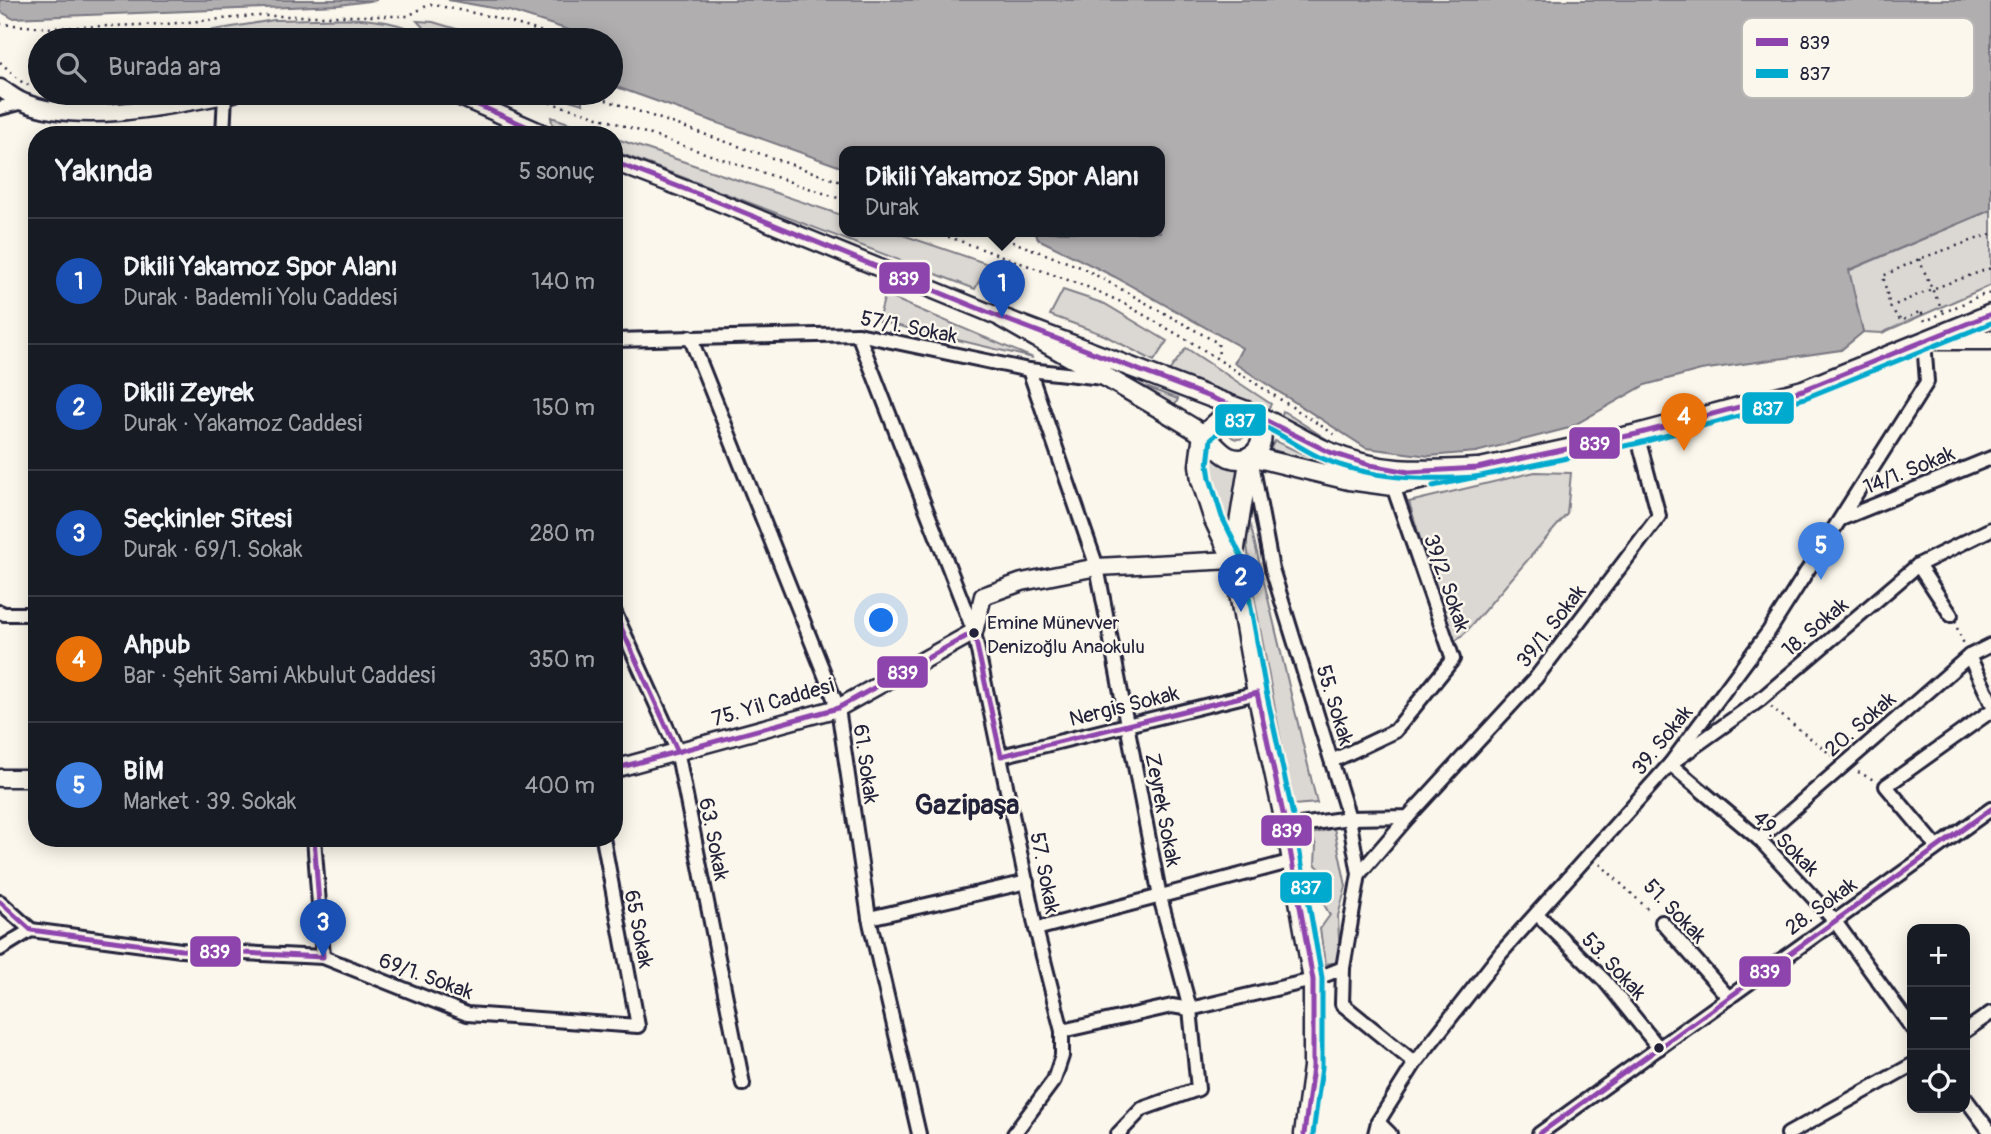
<!DOCTYPE html>
<html lang="tr">
<head>
<meta charset="utf-8">
<style>
  :root { --surface:#171b24; --page:#20242c; --text:#f1f3f6; --muted:#9ea1a6; --line:#363941; --accent:#ea580c }
  body { margin:0; font-family:Pangolin,sans-serif; background:var(--page); color:var(--text) }
  .controls { position:absolute; right:21px; bottom:21px; display:grid; overflow:hidden; border-radius:14px; box-shadow:0 4px 18px #0003 }
  .controls button { width:63px; height:63px; display:grid; place-items:center; padding:0; border:0; border-bottom:2px solid var(--line); background:var(--surface); color:var(--text); font:35px sans-serif }
  .you { position:absolute; left:882px; top:621px; width:24px; height:24px; margin:-18px; border:5px solid #fff; border-radius:50%; background:#1a73e8; box-shadow:0 0 0 10px #1a73e833 }
  .badge { display:grid; place-items:center; width:46px; height:46px; border-radius:50%; background:var(--accent); color:#fff; font-size:23px; font-weight:700 }
  .pin { position:absolute; translate:-50% -58px; filter:drop-shadow(0 2px 4px #0008) }
  .pin::after { content:''; position:absolute; top:37px; width:24px; height:21px; background:inherit; clip-path:polygon(0 0,100% 0,50% 100%) }
  .popup { position:absolute; left:839px; top:146px; width:326px; height:91px; box-sizing:border-box; display:grid; place-content:center; border-radius:14px; background:var(--surface); filter:drop-shadow(0 2px 5px #0005); font-size:23px; white-space:nowrap; color:var(--muted) }
  .popup b { font-size:26px; color:var(--text) }
  .popup::after { content:''; position:absolute; left:50%; top:100%; margin-left:-14px; border:14px solid transparent; border-top-color:var(--surface) }
  .list { margin:0; padding:0; list-style:none }
  h2 { display:flex; justify-content:space-between; align-items:center; height:91px; margin:0; padding:0 28px; font-size:30px }
  h2 small { font-size:23px; font-weight:400; color:var(--muted) }
  .list li { display:grid; grid-template-columns:46px 1fr auto; gap:21px; align-items:center; box-sizing:border-box; height:126px; padding:0 28px; border-top:2px solid var(--line) }
  .list b { display:block; font-size:26px; white-space:nowrap }
  .list p { margin:0; font-size:23px; white-space:nowrap; color:var(--muted) }
  .list em { font-size:23px; font-style:normal; color:var(--muted) }
  .icon { flex:none; width:38px; height:38px; fill:none; stroke:currentColor; stroke-width:2; stroke-linecap:round; stroke-linejoin:round }
  .map { position:relative; flex:none; width:1991px; height:1134px; overflow:hidden }
  .search { position:absolute; background:var(--surface); box-shadow:0 4px 18px #0003; left:28px; top:28px; width:595px; height:77px; display:flex; align-items:center; gap:18px; box-sizing:border-box; padding:0 24px; border-radius:38px; color:var(--muted); font-size:26px }
  .panel { position:absolute; background:var(--surface); box-shadow:0 4px 18px #0003; left:28px; top:126px; width:595px; height:721px; border-radius:28px }
  .map>svg:first-child { display:block }
  .green { fill:#dbd8d3; stroke:#7e7d87; stroke-width:2 }
  .water { fill:#b1aeb0; stroke:#787681; stroke-width:2 }
  .lines { fill:none; stroke-linecap:round; stroke-linejoin:round }
  .minor-casing { stroke:#22223b; stroke-width:18 }
  .tertiary-casing { stroke:#22223b; stroke-width:21 }
  .secondary-casing { stroke:#22223b; stroke-width:23 }
  .path { stroke:#22223b; stroke-width:2.5; stroke-dasharray:2 5; stroke-linecap:butt }
  .minor { stroke:#fbf7ec; stroke-width:12 }
  .tertiary { stroke:#fbf7ec; stroke-width:16 }
  .secondary { stroke:#fbf7ec; stroke-width:18 }
  .bus-1-casing { stroke:#fbf7ec; stroke-width:10 }
  .bus-2-casing { stroke:#fbf7ec; stroke-width:10 }
  .bus-1 { stroke:#8e44ad; stroke-width:5 }
  .bus-2 { stroke:#00a9ce; stroke-width:5 }
  .bus-dot { fill:#22223b; stroke:#fbf7ec; stroke-width:2.5 }
  .labels { text-anchor:middle; stroke-width:5; stroke-linejoin:round; paint-order:stroke }
  .bus-label { font-size:19px; fill:#22223b; stroke:#fbf7ec; text-anchor:start }
  .street-label { font-size:21px; fill:#22223b; stroke:#fbf7ec }
  .district-label { font-size:28px; font-weight:bold; fill:#22223b; stroke:#fbf7ec }
  .key { fill:#fbf7ec; stroke:#bab7b7; stroke-width:2 }
  .key-label { font-size:19px; fill:#22223b }
  .line-badge { stroke:#fbf7ec; stroke-width:2.5 }
  .badge-label { font-size:19px; text-anchor:middle; font-weight:bold; fill:#fff }
</style>
</head>
<body>
<div class="map">
<svg width="1991" height="1134" viewBox="0 0 1991 1134">
  <rect width="100%" height="100%" fill="#fbf7ec"/>
  <filter id="ink" filterUnits="userSpaceOnUse"><feTurbulence type="fractalNoise" baseFrequency=".0143" numOctaves="2"/><feDisplacementMap in="SourceGraphic" scale="14" xChannelSelector="R" yChannelSelector="G"/><feConvolveMatrix kernelMatrix="1 2 1 2 8 2 1 2 1" color-interpolation-filters="sRGB"/></filter>
  <g filter="url(#ink)">
    <g class="green">
      <path d="M 274,20 C 323,20 380,11 424,35 L 423,40 L 177,40 L 177,36 Z"/>
      <path d="M 417,21 L 433,22 L 493,40 L 435,40 Z"/>
      <path d="M 545,93 L 579,93 L 583,104 Z"/>
      <path d="M 551,117 L 604,135 L 572,135 L 553,128 Z"/>
      <path d="M 614,138 L 844,216 L 844,232 L 894,232 L 988,264 L 975,289 L 614,151 Z"/>
      <path d="M 1991,210 L 1991,285 L 1882,333 L 1863,332 L 1848,271 Z"/>
      <path d="M 1063,290 L 1105,304 L 1167,341 L 1154,361 L 1104,335 L 1050,315 Z"/>
      <path d="M 885,295 L 1033,358 L 878,321 Z"/>
      <path d="M 1186,348 L 1271,404 L 1266,413 L 1169,371 Z"/>
      <path d="M 1135,383 L 1178,399 L 1174,407 Z"/>
      <path d="M 1283,411 L 1328,440 L 1280,420 Z"/>
      <circle cx="1238" cy="429" r="10"/>
      <path d="M 1275,441 L 1336,469 L 1270,449 Z"/>
      <path d="M 1215,454 L 1241,466 L 1229,535 L 1208,469 Z"/>
      <path d="M 1535,472 L 1571,473 L 1567,514 L 1465,633 L 1452,644 L 1409,502 Z"/>
      <path d="M 1248,515 L 1317,803 L 1293,805 L 1254,596 L 1243,516 Z"/>
      <path d="M 1334,828 L 1346,886 L 1338,916 L 1340,962 L 1325,964 L 1320,929 L 1330,915 L 1318,894 L 1323,872 L 1315,864 L 1316,846 L 1312,834 Z"/>
    </g>
    <g class="water">
      <path d="M 0,0 L 377,0 L 339,5 L 12,18 L 0,11 Z"/>
      <path d="M 448,0 L 1991,0 L 1991,210 L 1849,270 L 1863,332 L 1841,350 L 1701,370 L 1645,385 L 1569,428 L 1476,452 L 1429,456 L 1366,448 L 1234,363 L 1242,348 L 1115,277 L 1038,239 L 1035,232 L 1160,232 L 1160,152 L 844,152 L 844,168 L 611,85 L 611,40 L 571,40 L 569,30 L 509,11 Z"/>
    </g>
    <g class="lines">
      <defs>
        <g id="minor">
          <path d="M 0,108 L 23,102"/>
          <path d="M 223,135 L 225,95"/>
          <path d="M 858,334 L 974,632 L 1036,929 L 1062,1031 L 1062,1056 L 1054,1080 L 1014,1134"/>
          <path d="M 690,337 L 838,708 L 869,918 L 919,1134"/>
          <path d="M 614,340 L 858,334 L 1029,370 L 1103,378"/>
          <path d="M 1029,370 L 1097,567 L 1160,897 L 1190,1009 L 1198,1089 L 1142,1109 L 1118,1134"/>
          <path d="M 1252,463 L 1272,569 L 1349,818 L 1359,874 L 1343,968"/>
          <path d="M 1841,519 L 1991,458"/>
          <path d="M 1918,565 L 1951,615"/>
          <path d="M 614,611 L 677,750 L 743,1084"/>
          <path d="M 0,612 L 4,614 L 37,614"/>
          <path d="M 1969,656 L 1991,702"/>
          <path d="M 1001,756 L 1257,693"/>
          <path d="M 1332,761 L 1395,731 L 1453,659 L 1393,486"/>
          <path d="M 1286,827 L 1349,818 L 1408,817 L 1535,679 L 1659,516 L 1637,434"/>
          <path d="M 314,838 L 323,957"/>
          <path d="M 1759,839 L 1969,656 L 1991,645"/>
          <path d="M 1937,847 L 1886,786 L 1991,711"/>
          <path d="M 1359,874 L 1408,817"/>
          <path d="M 0,902 L 31,930"/>
          <path d="M 1537,914 L 1605,981 L 1659,1048"/>
          <path d="M 869,918 L 1027,882"/>
          <path d="M 1662,922 L 1729,998"/>
          <path d="M 1036,929 L 1293,861"/>
          <path d="M 0,949 L 31,930 L 181,950 L 323,957 L 467,1014 L 638,1026 L 603,838"/>
          <path d="M 1912,1028 L 1834,920 L 1759,839 L 1670,764 L 1761,699 L 1918,565 L 1991,529"/>
          <path d="M 1062,1031 L 1172,1006 L 1190,1009 L 1313,980 L 1343,968 L 1342,1004 L 1415,1063"/>
          <path d="M 1965,1031 L 1991,1013"/>
          <path d="M 1965,1098 L 1991,1133"/>
          <path d="M 1378,1122 L 1390,1134"/>
          <path d="M 1375,1134 L 1378,1122 L 1415,1063 L 1501,953 L 1670,764 L 1769,631 L 1927,382 L 1924,340"/>
          <path d="M 1539,1134 L 1991,809"/>
          <path d="M 1788,1134 L 1912,1065"/>
        </g>
        <g id="tertiary">
          <path d="M 0,88 C 7,92 15,99 23,102 C 80,126 175,105 234,93"/>
          <path d="M 451,93 L 547,135"/>
          <path d="M 614,162 L 716,201 L 1002,318"/>
          <path d="M 614,769 L 838,708 L 974,632 L 983,596 L 1022,582 L 1097,567 L 1233,560"/>
          <path d="M 0,778 L 37,778"/>
        </g>
        <g id="secondary">
          <path d="M 1002,318 L 1249,412 C 1275,431 1258,468 1229,457 C 1218,452 1211,439 1201,433 C 1136,393 1068,356 1002,318 Z"/>
          <path d="M 1935,340 L 1991,340"/>
          <path d="M 1250,456 L 1349,480 L 1393,486 L 1428,478"/>
          <path d="M 1466,471 L 1637,434 L 1803,390 L 1991,314"/>
          <path d="M 1233,560 L 1250,456"/>
          <path d="M 1304,1134 L 1313,1067 L 1313,980 L 1286,827 L 1257,693 L 1233,560 L 1214,520 L 1201,480 L 1199,465 L 1203,434 C 1217,425 1224,409 1243,411 C 1272,419 1299,439 1327,451 C 1379,474 1422,471 1477,468"/>
        </g>
      </defs>
      <use href="#minor" class="minor-casing"/>
      <use href="#tertiary" class="tertiary-casing"/>
      <use href="#secondary" class="secondary-casing"/>
      <g class="path">
        <path d="M 0,24 L 51,28 L 166,24 L 255,16 L 408,16 L 430,4 L 493,17 L 562,38 L 563,40"/>
        <path d="M 0,62 L 23,83 L 31,86"/>
        <path d="M 516,93 L 586,113 L 844,200"/>
        <path d="M 586,93 L 844,183"/>
        <path d="M 935,232 L 1090,288 L 1123,303 L 1196,345 L 1337,436"/>
        <path d="M 986,232 L 1083,268 L 1218,343 L 1219,358"/>
        <path d="M 1919,259 L 1932,289 L 1890,307 L 1883,276 L 1919,259 L 1991,234"/>
        <path d="M 1890,307 L 1901,321 L 1921,311 L 1925,321"/>
        <path d="M 1943,311 L 1932,289 L 1991,268"/>
        <path d="M 1930,319 L 1979,296 L 1991,293"/>
        <path d="M 1957,628 L 1964,644"/>
        <path d="M 1771,707 L 1834,757"/>
        <path d="M 1858,772 L 1874,780"/>
        <path d="M 1600,864 L 1651,912"/>
      </g>
      <use href="#minor" class="minor"/>
      <use href="#tertiary" class="tertiary"/>
      <use href="#secondary" class="secondary"/>
      <defs>
        <g id="bus-1">
          <path d="M 451,93 L 546,135"/>
          <path d="M 614,162 L 716,201 L 1002,318 L 1249,412 L 1329,452 L 1370,465 L 1409,472 L 1477,468 L 1637,434 L 1803,390 L 1991,314"/>
          <path d="M 614,612 L 677,750"/>
          <path d="M 614,769 L 838,708 L 974,632 L 1001,756 L 1257,693 L 1286,827 L 1313,980 L 1313,1067 L 1304,1134"/>
          <path d="M 0,902 L 31,930 L 181,950 L 323,957 L 314,838"/>
          <path d="M 1539,1134 L 1991,809"/>
        </g>
        <g id="bus-2">
          <path d="M 1433,486 L 1639,443 L 1805,398 L 1991,323"/>
          <path d="M 1313,1134 L 1322,1067 L 1322,978 L 1295,825 L 1266,691 L 1242,558 L 1222,517 L 1210,478 L 1208,465 L 1211,439 C 1220,432 1230,418 1242,420 C 1269,424 1295,446 1319,457 C 1370,480 1423,480 1477,477"/>
        </g>
      </defs>
      <use href="#bus-1" class="bus-1-casing"/>
      <use href="#bus-2" class="bus-2-casing"/>
      <use href="#bus-1" class="bus-1"/>
      <use href="#bus-2" class="bus-2"/>
    </g>
  </g>
  <g class="bus-dot">
    <circle cx="974" cy="633" r="6"/>
    <circle cx="1659" cy="1048" r="6"/>
  </g>
  <g class="labels">
    <g class="bus-label">
      <text x="987" y="629">Emine Münevver<tspan x="987" dy="24">Denizoğlu Anaokulu</tspan></text>
    </g>
    <g class="street-label">
      <text transform="translate(909 327) rotate(11)" y="7">57/1. Sokak</text>
      <text transform="translate(1909 470) rotate(-22)" y="7">14/1. Sokak</text>
      <text transform="translate(1447 583) rotate(71)" y="7">39/2. Sokak</text>
      <text transform="translate(1551 626) rotate(-52)" y="7">39/1. Sokak</text>
      <text transform="translate(1815 627) rotate(-40)" y="7">18. Sokak</text>
      <text transform="translate(773 702) rotate(-16)" y="7">75. Yil Caddesi</text>
      <text transform="translate(1335 705) rotate(73)" y="7">55. Sokak</text>
      <text transform="translate(1124 706) rotate(-14)" y="7">Nergis Sokak</text>
      <text transform="translate(1860 724) rotate(-41)" y="7">20. Sokak</text>
      <text transform="translate(1662 740) rotate(-51)" y="7">39. Sokak</text>
      <text transform="translate(866 764) rotate(82)" y="7">61. Sokak</text>
      <text transform="translate(1163 810) rotate(79)" y="7">Zeyrek Sokak</text>
      <text transform="translate(714 839) rotate(79)" y="7">63. Sokak</text>
      <text transform="translate(1786 843) rotate(45)" y="7">49. Sokak</text>
      <text transform="translate(1045 873) rotate(79)" y="7">57. Sokak</text>
      <text transform="translate(1821 906) rotate(-36)" y="7">28. Sokak</text>
      <text transform="translate(1675 911) rotate(46)" y="7">51. Sokak</text>
      <text transform="translate(639 929) rotate(79)" y="7">65 Sokak</text>
      <text transform="translate(1614 966) rotate(47)" y="7">53. Sokak</text>
      <text transform="translate(426 976) rotate(20)" y="7">69/1. Sokak</text>
    </g>
    <g class="district-label">
      <text x="967" y="814">Gazipaşa</text>
    </g>
  </g>
  <rect x="1742" y="18" width="232" height="80" rx="10" class="key"/>
  <rect x="1756" y="38" width="32" height="8" fill="#8e44ad"/>
  <rect x="1756" y="69" width="32" height="9" fill="#00a9ce"/>
  <g class="key-label">
    <text x="1800" y="49">839</text>
    <text x="1800" y="80">837</text>
  </g>
  <g class="line-badge">
    <rect x="878" y="261" width="53" height="34" rx="7" fill="#8e44ad"/>
    <rect x="1741" y="391" width="54" height="34" rx="7" fill="#00a9ce"/>
    <rect x="1214" y="403" width="53" height="34" rx="7" fill="#00a9ce"/>
    <rect x="1568" y="426" width="53" height="34" rx="7" fill="#8e44ad"/>
    <rect x="876" y="655" width="53" height="34" rx="7" fill="#8e44ad"/>
    <rect x="1260" y="814" width="53" height="33" rx="7" fill="#8e44ad"/>
    <rect x="1279" y="871" width="54" height="33" rx="7" fill="#00a9ce"/>
    <rect x="189" y="935" width="53" height="33" rx="7" fill="#8e44ad"/>
    <rect x="1738" y="955" width="54" height="33" rx="7" fill="#8e44ad"/>
  </g>
  <g class="badge-label">
    <text x="904" y="285">839</text>
    <text x="1768" y="415">837</text>
    <text x="1240" y="427">837</text>
    <text x="1595" y="450">839</text>
    <text x="903" y="679">839</text>
    <text x="1287" y="837">839</text>
    <text x="1306" y="894">837</text>
    <text x="215" y="958">839</text>
    <text x="1765" y="978">839</text>
  </g>
</svg>
<div class="controls">
<button>+</button>
<button>−</button>
<button><svg class="icon" aria-label="locate" viewBox="0 0 24 24"><circle cx="12" cy="12" r="6"/><path d="M12 2v4M12 18v4M2 12h4M18 12h4"/></svg></button>
</div>
<div class="you"></div>
<div class="pin badge" style="left:1002px;top:318px;background:#1a4fb4">1</div>
<div class="popup"><b>Dikili Yakamoz Spor Alanı</b>Durak</div>
<div class="pin badge" style="left:1241px;top:612px;background:#1a4fb4">2</div>
<div class="pin badge" style="left:323px;top:957px;background:#1a4fb4">3</div>
<div class="pin badge" style="left:1684px;top:451px;background:#e8710a">4</div>
<div class="pin badge" style="left:1821px;top:580px;background:#3f7fe0">5</div>
<div class="search"><svg class="icon" aria-label="search" viewBox="0 0 24 24"><circle cx="10" cy="10" r="6"/><path d="M15 15l6 6"/></svg>Burada ara</div>
<section class="panel">
<h2>Yakında<small>5 sonuç</small></h2>
<ul class="list">
<li><span class="badge" style="background:#1a4fb4">1</span><div><b>Dikili Yakamoz Spor Alanı</b><p>Durak · Bademli Yolu Caddesi</p></div><em>140 m</em></li>
<li><span class="badge" style="background:#1a4fb4">2</span><div><b>Dikili Zeyrek</b><p>Durak · Yakamoz Caddesi</p></div><em>150 m</em></li>
<li><span class="badge" style="background:#1a4fb4">3</span><div><b>Seçkinler Sitesi</b><p>Durak · 69/1. Sokak</p></div><em>280 m</em></li>
<li><span class="badge" style="background:#e8710a">4</span><div><b>Ahpub</b><p>Bar · Şehit Sami Akbulut Caddesi</p></div><em>350 m</em></li>
<li><span class="badge" style="background:#3f7fe0">5</span><div><b>BİM</b><p>Market · 39. Sokak</p></div><em>400 m</em></li>
</ul>
</section>
</div>
</body>
</html>
